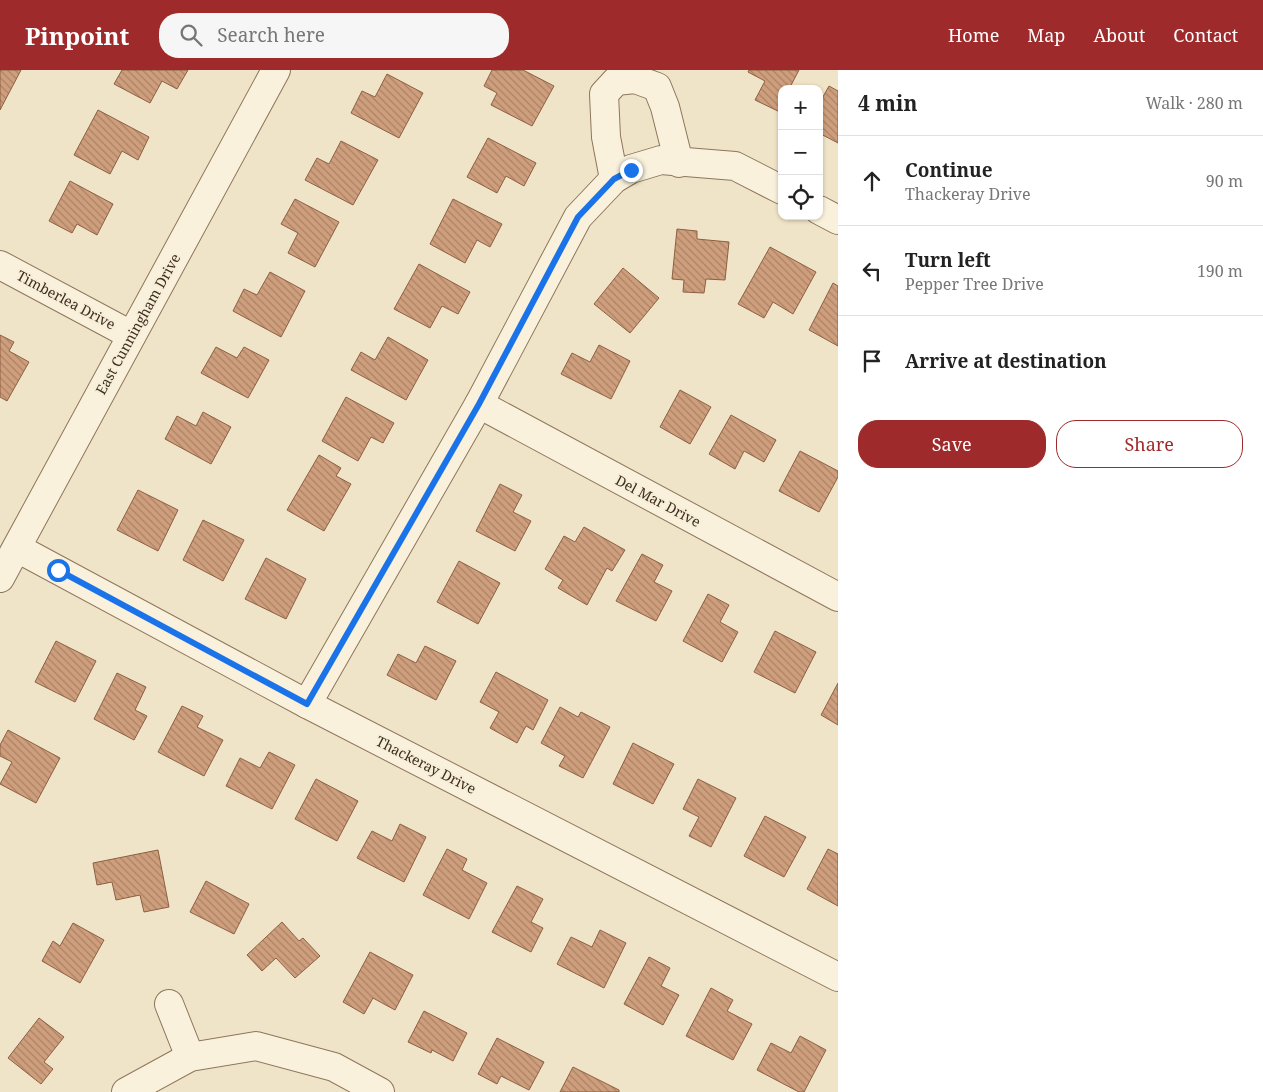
<!DOCTYPE html>
<html lang="en">
<head>
<meta charset="utf-8">
<style>
  :root { --surface:#fff; --page:#f6f6f6; --text:#222; --muted:#767676; --line:#e0e0e0; --accent:#9e2a2b }
  body { margin:0; font-family:"Noto Serif",serif; background:var(--page); color:var(--text) }
  .controls { position:absolute; right:15px; top:15px; display:grid; overflow:hidden; border-radius:10px; box-shadow:0 1px 4px #0004 }
  .controls button { width:45px; height:45px; display:grid; place-items:center; padding:0; border:0; border-bottom:1px solid var(--line); background:var(--surface); color:var(--text); font:25px sans-serif }
  .stop { position:absolute; width:15px; height:15px; margin:-11px; border:4px solid #1a73e8; border-radius:50%; background:#fff }
  .stop.end { background:#1a73e8; border-color:#fff; box-shadow:0 1px 5px #0008 }
  .list { margin:0; padding:0; list-style:none }
  h2 { display:flex; justify-content:space-between; align-items:center; height:65px; margin:0; padding:0 20px; font-size:21px }
  h2 small { font-size:16px; font-weight:400; color:var(--muted) }
  .list li { display:grid; grid-template-columns:32px 1fr auto; gap:15px; align-items:center; box-sizing:border-box; height:90px; padding:0 20px; border-top:1px solid var(--line) }
  .list b { display:block; font-size:19px; white-space:nowrap }
  .list p { margin:0; font-size:16px; white-space:nowrap; color:var(--muted) }
  .list em { font-size:16px; font-style:normal; color:var(--muted) }
  .actions { display:flex; gap:10px; padding:15px 20px }
  .actions a { flex:1; padding:11px 0; border:1px solid var(--accent); border-radius:20px; text-align:center; font-size:18px; color:var(--accent) }
  .actions .main { background:var(--accent); color:#fff }
  .icon { flex:none; width:28px; height:28px; fill:none; stroke:currentColor; stroke-width:2; stroke-linecap:round; stroke-linejoin:round }
  .map { position:relative; flex:none; width:838px; height:1022px; overflow:hidden }
  header { display:flex; align-items:center; gap:30px; box-sizing:border-box; height:70px; padding:0 25px; background:var(--accent); color:#fff }
  header strong { font-size:24px }
  nav { display:flex; gap:28px; margin-inline-start:auto; font-size:18px }
  .search { width:350px; height:45px; background:var(--page); display:flex; align-items:center; gap:12px; box-sizing:border-box; padding:0 18px; border-radius:20px; color:var(--muted); font-size:19px }
  main { display:flex }
  aside { flex:1; background:var(--surface) }
  .map>svg:first-child { display:block }
  .building { fill:url(#building-back-hatch); stroke:#8d5f41 }
  .lines { fill:none; stroke-linecap:round; stroke-linejoin:round }
  .minor-casing { stroke:#8d765c; stroke-width:30 }
  .minor { stroke:#faf1dc; stroke-width:28 }
  .route { stroke:#1a73e8; stroke-width:6 }
  .labels { text-anchor:middle; stroke-width:4; stroke-linejoin:round; paint-order:stroke }
  .street-label { font-size:14px; fill:#3d2e20; stroke:#f7eed8 }
</style>
</head>
<body>
<header>
<strong>Pinpoint</strong>
<div class="search"><svg class="icon" aria-label="search" viewBox="0 0 24 24"><circle cx="10" cy="10" r="6"/><path d="M15 15l6 6"/></svg>Search here</div>
<nav><a>Home</a><a>Map</a><a>About</a><a>Contact</a></nav>
</header>
<main>
<div class="map">
<svg width="838" height="1022" viewBox="0 0 838 1022">
  <defs>
    <pattern id="building-back-hatch" width="6" height="6" patternUnits="userSpaceOnUse" patternTransform="scale(1.25)"><rect width="6" height="6" fill="#cf9f7d"/><path d="M-1 5l2 2M0 0l6 6M5-1l2 2" fill="none" stroke="#a98266"/></pattern>
  </defs>
  <rect width="100%" height="100%" fill="#f0e4c8"/>
  <g class="building">
    <path d="M 0,0 L 21,0 L 0,40 Z"/>
    <path d="M 122,0 L 188,0 L 177,19 L 162,11 L 150,33 L 114,14 Z"/>
    <path d="M 492,0 L 523,0 L 554,16 L 532,56 L 491,35 L 497,23 L 484,16 Z"/>
    <path d="M 749,0 L 799,0 L 789,19 L 782,19 L 782,43 L 755,30 L 765,11 L 748,2 Z"/>
    <path d="M 387,4 L 423,23 L 399,68 L 351,43 L 362,21 L 375,27 Z"/>
    <path d="M 829,16 L 838,21 L 838,73 L 819,63 L 819,34 Z"/>
    <path d="M 98,40 L 149,67 L 138,90 L 122,81 L 110,104 L 74,85 Z"/>
    <path d="M 488,68 L 536,93 L 524,116 L 506,106 L 497,123 L 467,107 Z"/>
    <path d="M 341,71 L 378,90 L 353,135 L 305,110 L 317,88 L 329,94 Z"/>
    <path d="M 70,111 L 113,134 L 97,165 L 77,154 L 72,163 L 49,151 Z"/>
    <path d="M 295,129 L 339,152 L 315,197 L 288,183 L 298,163 L 281,154 Z"/>
    <path d="M 453,129 L 502,154 L 490,177 L 477,170 L 465,193 L 430,174 Z"/>
    <path d="M 677,159 L 697,161 L 697,169 L 729,172 L 725,210 L 706,209 L 704,223 L 683,222 L 684,210 L 672,209 Z"/>
    <path d="M 770,177 L 816,202 L 793,244 L 773,232 L 764,248 L 738,234 Z"/>
    <path d="M 419,194 L 470,222 L 458,244 L 442,236 L 430,258 L 394,239 Z"/>
    <path d="M 623,198 L 659,228 L 630,263 L 594,234 Z"/>
    <path d="M 270,202 L 305,221 L 281,267 L 233,241 L 244,219 L 257,225 Z"/>
    <path d="M 833,213 L 838,216 L 838,276 L 809,260 Z"/>
    <path d="M 0,265 L 14,272 L 9,281 L 29,292 L 7,331 L 0,327 Z"/>
    <path d="M 388,267 L 428,290 L 406,330 L 351,300 L 361,282 L 375,290 Z"/>
    <path d="M 599,275 L 630,291 L 611,329 L 561,304 L 572,283 L 590,292 Z"/>
    <path d="M 216,277 L 237,288 L 244,277 L 269,290 L 248,328 L 201,303 Z"/>
    <path d="M 680,320 L 711,337 L 690,374 L 660,357 Z"/>
    <path d="M 346,327 L 394,353 L 383,373 L 371,367 L 358,391 L 322,371 Z"/>
    <path d="M 203,342 L 231,357 L 211,394 L 165,369 L 177,346 L 196,356 Z"/>
    <path d="M 731,345 L 776,370 L 764,392 L 744,381 L 735,399 L 709,384 Z"/>
    <path d="M 800,381 L 838,401 L 838,407 L 819,442 L 779,421 Z"/>
    <path d="M 319,385 L 341,398 L 336,406 L 351,414 L 324,461 L 287,440 Z"/>
    <path d="M 500,414 L 522,425 L 513,442 L 531,451 L 515,481 L 476,461 Z"/>
    <path d="M 138,420 L 178,440 L 158,481 L 117,460 Z"/>
    <path d="M 203,450 L 244,470 L 223,511 L 183,490 Z"/>
    <path d="M 584,457 L 625,480 L 612,501 L 607,498 L 587,535 L 558,518 L 563,510 L 545,499 L 564,466 L 575,472 Z"/>
    <path d="M 642,484 L 663,495 L 654,512 L 672,521 L 656,551 L 616,531 Z"/>
    <path d="M 266,488 L 306,509 L 286,549 L 245,529 Z"/>
    <path d="M 459,491 L 500,513 L 478,554 L 437,532 Z"/>
    <path d="M 708,524 L 729,535 L 720,552 L 738,562 L 722,592 L 683,571 Z"/>
    <path d="M 775,561 L 816,582 L 795,623 L 754,602 Z"/>
    <path d="M 56,571 L 96,591 L 75,632 L 35,612 Z"/>
    <path d="M 425,576 L 456,591 L 436,630 L 387,605 L 398,584 L 416,593 Z"/>
    <path d="M 496,602 L 548,630 L 533,660 L 526,656 L 517,673 L 490,658 L 499,642 L 480,632 Z"/>
    <path d="M 117,603 L 146,617 L 135,640 L 147,646 L 134,670 L 94,649 Z"/>
    <path d="M 838,613 L 838,655 L 821,645 Z"/>
    <path d="M 182,636 L 203,646 L 197,657 L 223,670 L 204,706 L 158,682 Z"/>
    <path d="M 560,637 L 578,647 L 581,642 L 610,657 L 583,708 L 559,696 L 565,686 L 541,673 Z"/>
    <path d="M 8,660 L 60,688 L 36,733 L 0,714 L 12,692 L 0,686 L 0,675 Z"/>
    <path d="M 633,673 L 674,694 L 653,734 L 613,714 Z"/>
    <path d="M 269,682 L 295,695 L 272,739 L 226,716 L 240,688 L 260,698 Z"/>
    <path d="M 316,709 L 358,731 L 337,771 L 295,749 Z"/>
    <path d="M 698,709 L 736,728 L 711,777 L 689,766 L 699,747 L 683,739 Z"/>
    <path d="M 765,746 L 806,767 L 784,807 L 744,786 Z"/>
    <path d="M 400,754 L 426,767 L 404,812 L 357,788 L 372,761 L 392,771 Z"/>
    <path d="M 447,779 L 467,789 L 462,800 L 487,813 L 469,849 L 423,825 Z"/>
    <path d="M 828,779 L 838,784 L 838,836 L 807,819 Z"/>
    <path d="M 158,780 L 169,837 L 144,842 L 140,825 L 116,830 L 112,812 L 97,815 L 93,793 Z"/>
    <path d="M 206,811 L 249,834 L 234,864 L 190,842 Z"/>
    <path d="M 517,816 L 543,829 L 531,852 L 543,858 L 531,882 L 492,862 Z"/>
    <path d="M 282,852 L 299,871 L 303,868 L 320,886 L 295,908 L 276,888 L 262,901 L 247,885 Z"/>
    <path d="M 73,853 L 104,870 L 80,913 L 42,891 L 53,871 L 60,876 Z"/>
    <path d="M 600,860 L 626,873 L 604,918 L 557,894 L 571,867 L 592,877 Z"/>
    <path d="M 370,882 L 413,905 L 395,940 L 373,928 L 364,944 L 343,932 Z"/>
    <path d="M 649,887 L 670,898 L 661,916 L 679,925 L 663,955 L 624,934 Z"/>
    <path d="M 711,918 L 733,930 L 727,941 L 752,954 L 733,990 L 686,966 Z"/>
    <path d="M 424,941 L 467,963 L 453,991 L 432,980 L 431,983 L 408,972 Z"/>
    <path d="M 39,948 L 64,967 L 44,992 L 53,999 L 41,1014 L 8,988 Z"/>
    <path d="M 800,966 L 826,980 L 804,1022 L 799,1022 L 757,1000 L 771,973 L 791,983 Z"/>
    <path d="M 497,968 L 544,992 L 529,1020 L 501,1006 L 497,1014 L 478,1004 Z"/>
    <path d="M 573,997 L 619,1020 L 619,1022 L 560,1022 Z"/>
  </g>
  <g class="lines">
    <defs>
      <g id="minor">
        <path d="M 614,109 L 606,67 L 604,24 L 616,11 L 635,9 L 657,17 L 665,37 L 679,93"/>
        <path d="M 819,140 L 838,150"/>
        <path d="M 0,195 L 131,265"/>
        <path d="M 479,334 L 838,527"/>
        <path d="M 17,478 L 307,634 L 838,907"/>
        <path d="M 0,508 L 276,0"/>
        <path d="M 307,634 L 479,334 L 578,147 L 614,109 L 631,99 L 661,90 L 735,96 L 782,120"/>
        <path d="M 169,934 L 190,987"/>
        <path d="M 126,1022 L 190,987 L 256,976 L 334,997 L 380,1022"/>
      </g>
    </defs>
    <use href="#minor" class="minor-casing"/>
    <use href="#minor" class="minor"/>
  </g>
  <g class="lines">
    <path class="route" d="M 58,500 L 307,634 L 479,334 L 578,147 L 614,109 L 631,100"/>
  </g>
  <g class="labels">
    <g class="street-label">
      <text transform="translate(66 230) rotate(28)" y="5">Timberlea Drive</text>
      <text transform="translate(138 254) rotate(-61)" y="5">East Cunningham Drive</text>
      <text transform="translate(658 431) rotate(28)" y="5">Del Mar Drive</text>
      <text transform="translate(426 695) rotate(27)" y="5">Thackeray Drive</text>
    </g>
  </g>
</svg>
<div class="controls">
<button>+</button>
<button>−</button>
<button><svg class="icon" aria-label="locate" viewBox="0 0 24 24"><circle cx="12" cy="12" r="6"/><path d="M12 2v4M12 18v4M2 12h4M18 12h4"/></svg></button>
</div>
<div class="stop" style="left:58px;top:500px"></div>
<div class="stop end" style="left:631px;top:100px"></div>
</div>
<aside>
<h2>4 min<small>Walk · 280 m</small></h2>
<ul class="list">
<li><svg class="icon" aria-label="ahead" viewBox="0 0 24 24"><path d="M12 20V5M6 11l6-6 6 6"/></svg><div><b>Continue</b><p>Thackeray Drive</p></div><em>90 m</em></li>
<li><svg class="icon" aria-label="left" viewBox="0 0 24 24"><path d="M17 20v-9H6M10 6l-5 5 5 5"/></svg><div><b>Turn left</b><p>Pepper Tree Drive</p></div><em>190 m</em></li>
<li><svg class="icon" aria-label="arrive" viewBox="0 0 24 24"><path d="M6 21V4h12l-3 4 3 4H6"/></svg><div><b>Arrive at destination</b></div></li>
</ul>
<div class="actions"><a class="main">Save</a><a>Share</a></div>
</aside>
</main>
</body>
</html>
